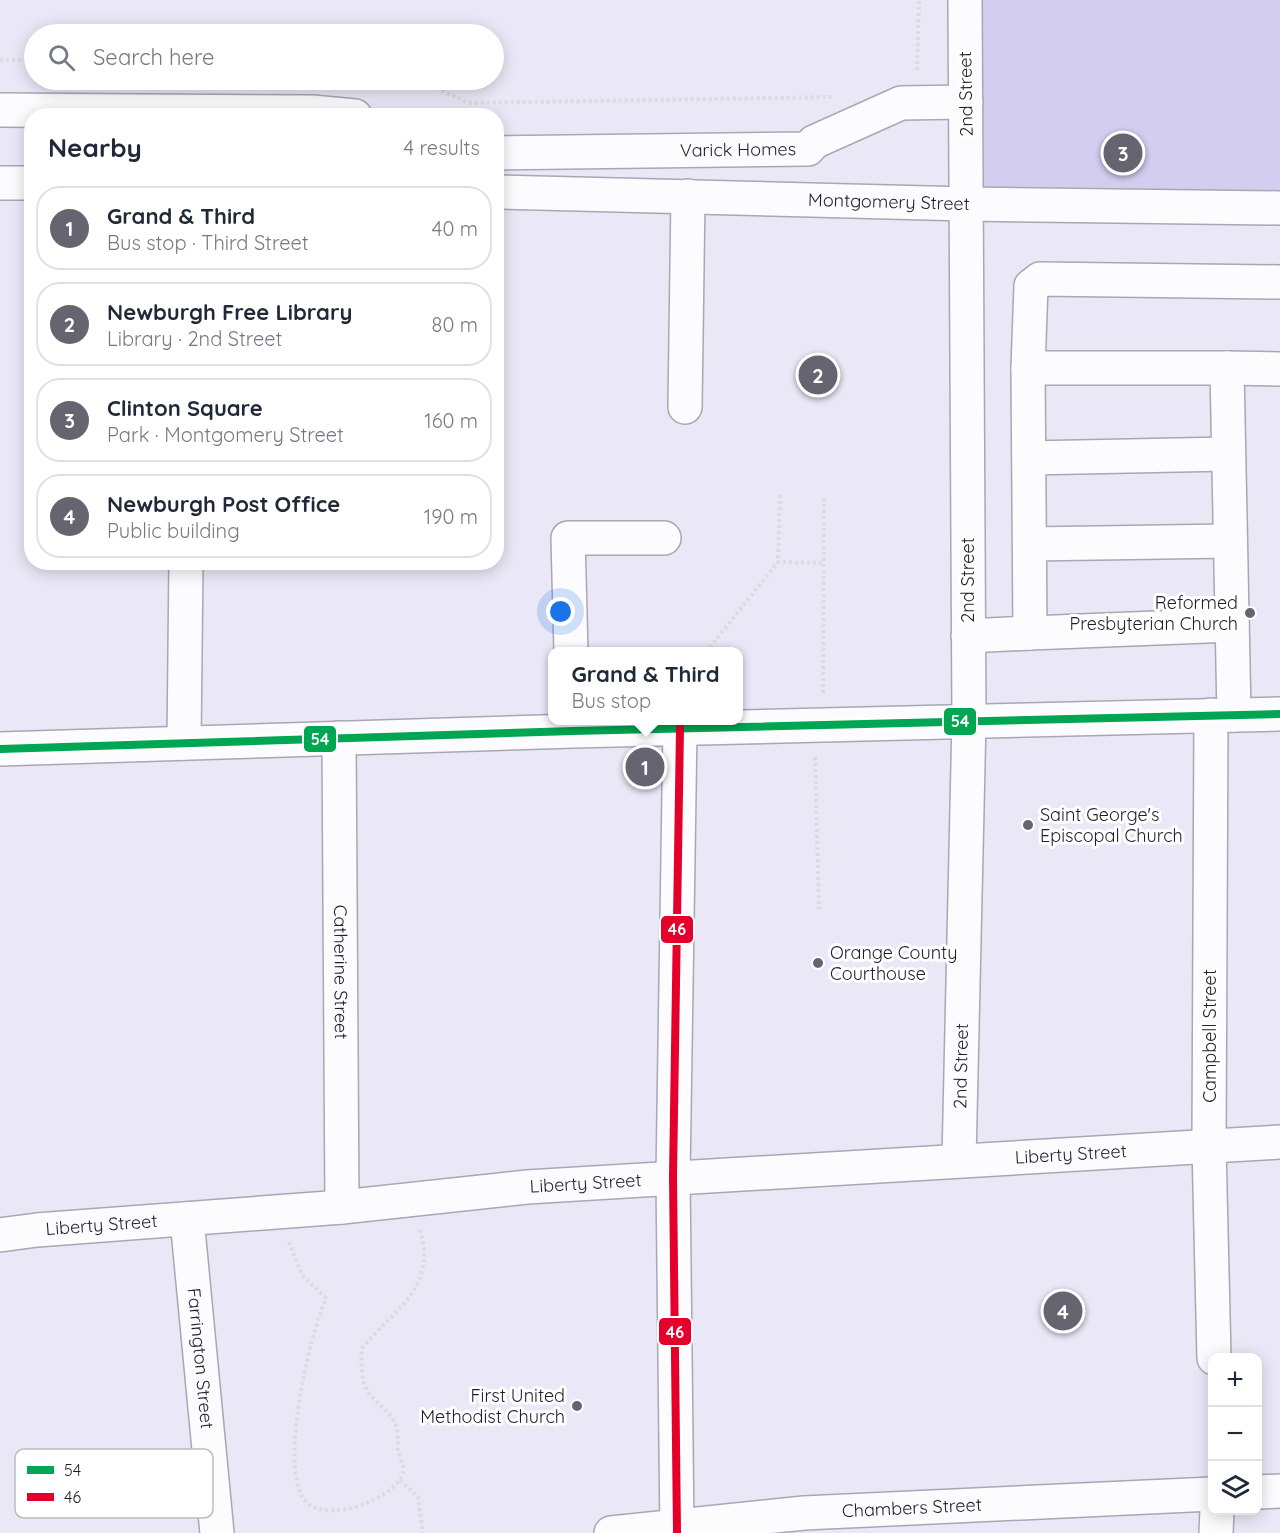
<!DOCTYPE html>
<html lang="en">
<head>
<meta charset="utf-8">
<style>
  :root { --surface:#fff; --page:#f2f2f3; --text:#1f2937; --muted:#747a83; --line:#e0e1e3; --accent:#676471 }
  body { margin:0; font-family:Quicksand,sans-serif; background:var(--page); color:var(--text) }
  .controls { position:absolute; right:18px; bottom:18px; display:grid; overflow:hidden; border-radius:12px; box-shadow:0 3px 15px #0003 }
  .controls button { width:54px; height:54px; display:grid; place-items:center; padding:0; border:0; border-bottom:2px solid var(--line); background:var(--surface); color:var(--text); font:30px sans-serif }
  .you { position:absolute; left:561px; top:612px; width:21px; height:21px; margin:-15px; border:4px solid #fff; border-radius:50%; background:#1a73e8; box-shadow:0 0 0 9px #1a73e833 }
  .badge { display:grid; place-items:center; width:39px; height:39px; border-radius:50%; background:var(--accent); color:#fff; font-size:20px; font-weight:700 }
  .pin { position:absolute; translate:-50% -50%; border:3px solid #fff; box-shadow:0 2px 6px #0006 }
  .popup { position:absolute; left:548px; top:647px; width:195px; height:78px; box-sizing:border-box; display:grid; place-content:center; border-radius:12px; background:var(--surface); filter:drop-shadow(0 2px 4px #0005); font-size:20px; white-space:nowrap; color:var(--muted) }
  .popup b { font-size:22px; color:var(--text) }
  .popup::after { content:''; position:absolute; left:50%; top:100%; margin-left:-12px; border:12px solid transparent; border-top-color:var(--surface) }
  .list { margin:0; padding:0; list-style:none }
  h2 { display:flex; justify-content:space-between; align-items:center; height:78px; margin:0; padding:0 24px; font-size:26px }
  h2 small { font-size:20px; font-weight:400; color:var(--muted) }
  .list li { display:grid; grid-template-columns:39px 1fr auto; gap:18px; align-items:center; box-sizing:border-box; height:84px; margin:0 12px 12px; padding:0 12px; border:2px solid var(--line); border-radius:24px }
  .list b { display:block; font-size:22px; white-space:nowrap }
  .list p { margin:0; font-size:20px; white-space:nowrap; color:var(--muted) }
  .list em { font-size:20px; font-style:normal; color:var(--muted) }
  .icon { flex:none; width:33px; height:33px; fill:none; stroke:currentColor; stroke-width:2; stroke-linecap:round; stroke-linejoin:round }
  .map { position:relative; flex:none; width:1280px; height:1533px; overflow:hidden }
  .search { position:absolute; background:var(--surface); box-shadow:0 3px 15px #0003; left:24px; top:24px; width:480px; height:66px; display:flex; align-items:center; gap:15px; box-sizing:border-box; padding:0 21px; border-radius:33px; color:var(--muted); font-size:22px }
  .panel { position:absolute; background:var(--surface); box-shadow:0 3px 15px #0003; left:24px; top:108px; width:480px; height:462px; border-radius:24px }
  .map>svg:first-child { display:block }
  .green { fill:#d3cdef }
  .lines { fill:none; stroke-linecap:round; stroke-linejoin:round }
  .minor-casing { stroke:#a9a7b3; stroke-width:36 }
  .path { stroke:#dcdbe0; stroke-width:4; stroke-dasharray:3 3; stroke-linecap:butt }
  .minor { stroke:#fcfbfe; stroke-width:33 }
  .bus-1-casing { stroke:#fff; stroke-width:12 }
  .bus-2-casing { stroke:#fff; stroke-width:12 }
  .bus-1 { stroke:#00a651; stroke-width:8 }
  .bus-2 { stroke:#e4002b; stroke-width:8 }
  .poi-dot { fill:#676471; stroke:#fff; stroke-width:2 }
  .labels { text-anchor:middle; stroke-width:6; stroke-linejoin:round; paint-order:stroke }
  .street-label { font-size:18px; fill:#201e29; stroke:#fff }
  .poi-label { font-size:18px; fill:#201e29; stroke:#fff; text-anchor:end }
  .key { fill:#fff; stroke:#bcbcbf; stroke-width:1.5 }
  .key-label { font-size:16px; fill:#201e29 }
  .line-badge { stroke:#fff; stroke-width:2 }
  .badge-label { font-size:16px; text-anchor:middle; font-weight:bold; fill:#fff }
</style>
</head>
<body>
<div class="map">
<svg width="1280" height="1533" viewBox="0 0 1280 1533">
  <rect width="100%" height="100%" fill="#eae7f7"/>
  <path class="green" d="M 965,0 L 1280,0 L 1280,211 L 967,204 Z"/>
  <g class="lines">
    <defs>
      <g id="minor">
        <path d="M 0,110 L 312,112 L 355,116"/>
        <path id="s1" d="M 496,153 L 808,149 L 814,142 L 901,103 L 966,102"/>
        <path d="M 0,183 L 32,183"/>
        <path id="s2" d="M 496,192 L 967,204 L 1280,208"/>
        <path d="M 1028,368 L 1031,286 L 1040,279 L 1280,282"/>
        <path d="M 1227,368 L 1280,369"/>
        <path d="M 685,407 L 688,196"/>
        <path d="M 1029,458 L 1228,454"/>
        <path d="M 1030,544 L 1230,541"/>
        <path d="M 1030,633 L 1232,625"/>
        <path d="M 968,636 L 1030,633 L 1028,368 L 1227,368 L 1234,715"/>
        <path d="M 571,652 L 568,538 L 664,538"/>
        <path d="M 1211,715 L 1209,1146 L 1214,1358"/>
        <path id="s3" d="M 339,738 L 342,1207"/>
        <path d="M 184,743 L 186,562"/>
        <path d="M 0,749 L 573,731 L 1280,714"/>
        <path id="s4" d="M 959,1160 L 969,720 L 965,0"/>
        <path id="s5" d="M 187,1219 L 217,1533"/>
        <path id="s6" d="M 0,1235 L 37,1230 L 342,1207 L 527,1187 L 1280,1142"/>
        <path d="M 1258,1492 L 1280,1491"/>
        <path id="s7" d="M 611,1533 L 804,1513 L 1212,1494"/>
        <path d="M 677,1533 L 673,1177 L 680,728"/>
        <path d="M 1216,1533 L 1217,1510"/>
      </g>
    </defs>
    <use href="#minor" class="minor-casing"/>
    <g class="path">
      <path d="M 0,60 L 34,60"/>
      <path d="M 917,70 L 919,0"/>
      <path d="M 420,80 L 468,103 L 833,97"/>
      <path d="M 780,495 L 778,562 L 823,563"/>
      <path d="M 706,652 L 778,562"/>
      <path d="M 823,693 L 824,496"/>
      <path d="M 815,757 L 819,909"/>
      <path d="M 289,1242 L 302,1275 L 326,1298 C 309,1339 280,1460 303,1498 C 321,1527 397,1500 403,1472 C 405,1465 399,1457 398,1450 C 397,1442 399,1430 395,1423 C 390,1412 379,1405 371,1396 C 360,1384 361,1363 362,1348 C 394,1310 438,1287 420,1230"/>
      <path d="M 400,1480 L 418,1497 L 423,1533"/>
    </g>
    <use href="#minor" class="minor"/>
    <defs>
      <path id="bus-1" d="M 0,749 L 573,731 L 1280,714"/>
      <path id="bus-2" d="M 677,1533 L 673,1177 L 680,728"/>
    </defs>
    <use href="#bus-1" class="bus-1-casing"/>
    <use href="#bus-2" class="bus-2-casing"/>
    <use href="#bus-1" class="bus-1"/>
    <use href="#bus-2" class="bus-2"/>
  </g>
  <g class="poi-dot">
    <circle cx="1250" cy="613" r="6"/>
    <circle cx="1028" cy="825" r="6"/>
    <circle cx="818" cy="963" r="6"/>
    <circle cx="577" cy="1406" r="6"/>
  </g>
  <g class="labels">
    <g class="street-label">
      <text transform="translate(966 94) rotate(-91)" y="6">2nd Street</text>
      <text dy="6" stroke="none"><textPath href="#s1" startOffset="242">Varick Homes</textPath></text>
      <text dy="6" stroke="none"><textPath href="#s2" startOffset="393">Montgomery Street</textPath></text>
      <text transform="translate(968 580) rotate(-90)" y="6">2nd Street</text>
      <text dy="6" stroke="none"><textPath href="#s3" startOffset="234">Catherine Street</textPath></text>
      <text transform="translate(1210 1036) rotate(-90)" y="6">Campbell Street</text>
      <text dy="6" stroke="none"><textPath href="#s4" startOffset="94">2nd Street</textPath></text>
      <text dy="6" stroke="none"><textPath href="#s6" startOffset="1074">Liberty Street</textPath></text>
      <text dy="6" stroke="none"><textPath href="#s6" startOffset="588">Liberty Street</textPath></text>
      <text dy="6" stroke="none"><textPath href="#s6" startOffset="102">Liberty Street</textPath></text>
      <text dy="6" stroke="none"><textPath href="#s5" startOffset="140">Farrington Street</textPath></text>
      <text dy="6" stroke="none"><textPath href="#s7" startOffset="302">Chambers Street</textPath></text>
    </g>
    <g class="poi-label">
      <text x="1238" y="609">Reformed<tspan x="1238" dy="21">Presbyterian Church</tspan></text>
      <text x="1040" y="821" text-anchor="start">Saint George's<tspan x="1040" dy="21">Episcopal Church</tspan></text>
      <text x="830" y="959" text-anchor="start">Orange County<tspan x="830" dy="21">Courthouse</tspan></text>
      <text x="565" y="1402">First United<tspan x="565" dy="21">Methodist Church</tspan></text>
    </g>
  </g>
  <rect x="15" y="1449" width="198" height="69" rx="9" class="key"/>
  <rect x="27" y="1466" width="27" height="8" fill="#00a651"/>
  <rect x="27" y="1493" width="27" height="8" fill="#e4002b"/>
  <g class="key-label">
    <text x="64" y="1476">54</text>
    <text x="64" y="1503">46</text>
  </g>
  <g class="line-badge">
    <rect x="943" y="707" width="34" height="29" rx="6" fill="#00a651"/>
    <rect x="303" y="725" width="34" height="28" rx="6" fill="#00a651"/>
    <rect x="660" y="915" width="34" height="29" rx="6" fill="#e4002b"/>
    <rect x="658" y="1317" width="34" height="29" rx="6" fill="#e4002b"/>
  </g>
  <g class="badge-label">
    <text x="960" y="727">54</text>
    <text x="320" y="745">54</text>
    <text x="677" y="935">46</text>
    <text x="675" y="1338">46</text>
  </g>
</svg>
<div class="controls">
<button>+</button>
<button>−</button>
<button><svg class="icon" aria-label="layers" viewBox="0 0 24 24"><path d="M12 4l9 5-9 5-9-5zM3 14l9 5 9-5"/></svg></button>
</div>
<div class="you"></div>
<div class="pin badge" style="left:645px;top:767px">1</div>
<div class="popup"><b>Grand &amp; Third</b>Bus stop</div>
<div class="pin badge" style="left:818px;top:375px">2</div>
<div class="pin badge" style="left:1123px;top:153px">3</div>
<div class="pin badge" style="left:1063px;top:1311px">4</div>
<div class="search"><svg class="icon" aria-label="search" viewBox="0 0 24 24"><circle cx="10" cy="10" r="6"/><path d="M15 15l6 6"/></svg>Search here</div>
<section class="panel">
<h2>Nearby<small>4 results</small></h2>
<ul class="list">
<li><span class="badge">1</span><div><b>Grand &amp; Third</b><p>Bus stop · Third Street</p></div><em>40 m</em></li>
<li><span class="badge">2</span><div><b>Newburgh Free Library</b><p>Library · 2nd Street</p></div><em>80 m</em></li>
<li><span class="badge">3</span><div><b>Clinton Square</b><p>Park · Montgomery Street</p></div><em>160 m</em></li>
<li><span class="badge">4</span><div><b>Newburgh Post Office</b><p>Public building</p></div><em>190 m</em></li>
</ul>
</section>
</div>
</body>
</html>
